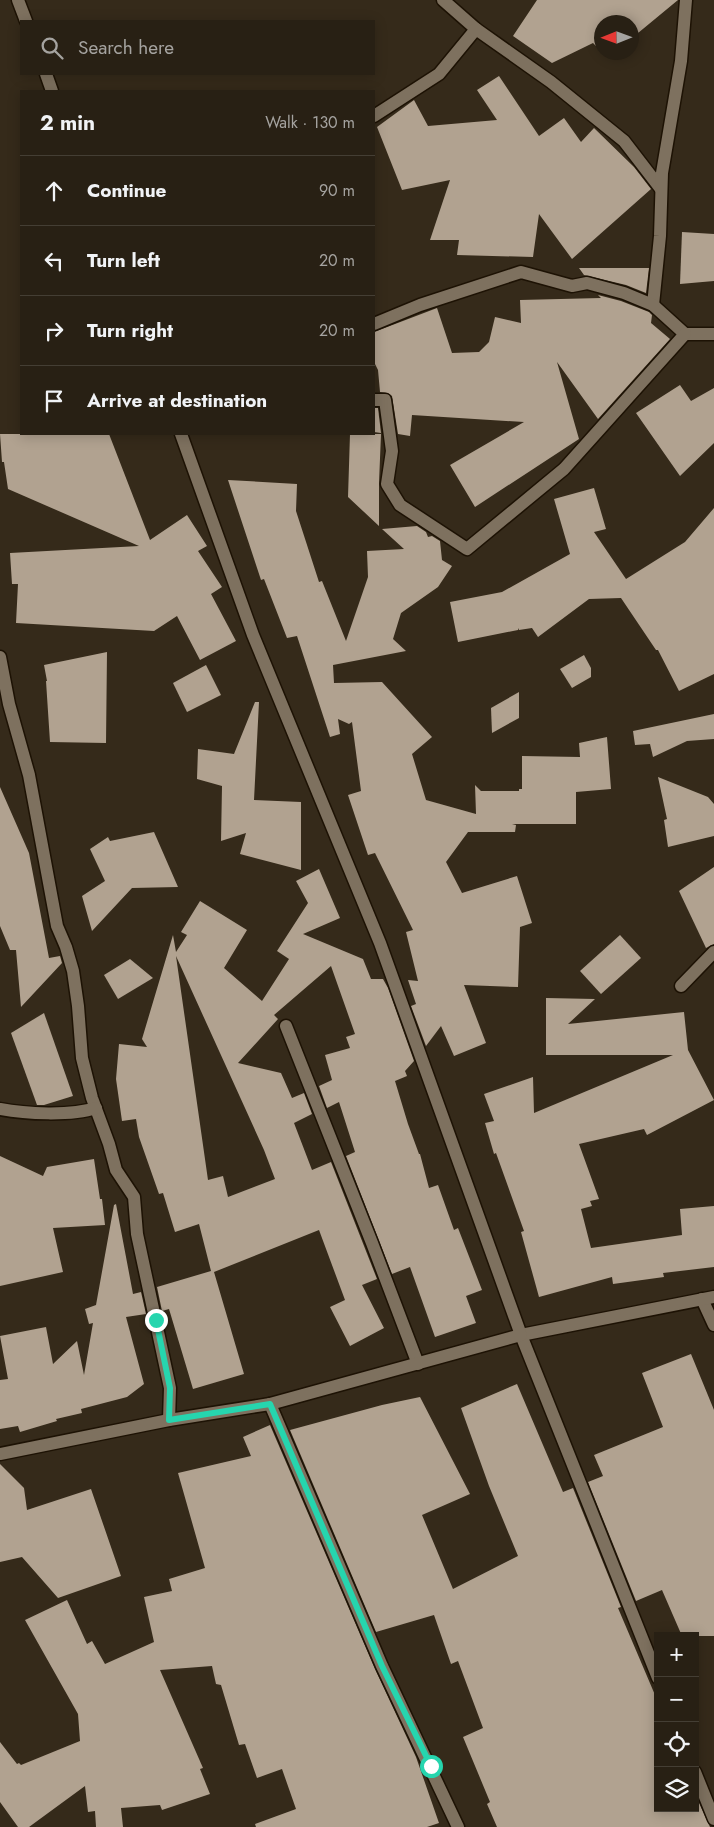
<!DOCTYPE html>
<html lang="en">
<head>
<meta charset="utf-8">
<style>
  :root { --surface:#282014; --page:#30281d; --text:#f1f3f6; --muted:#a5a3a0; --line:#443e34 }
  body { margin:0; font-family:Jost,sans-serif; background:var(--page); color:var(--text) }
  .controls { position:absolute; right:15px; bottom:15px; display:grid; overflow:hidden; border-radius:0px; box-shadow:0 2px 12px #0003 }
  .controls button { width:45px; height:45px; display:grid; place-items:center; padding:0; border:0; border-bottom:1px solid var(--line); background:var(--surface); color:var(--text); font:25px sans-serif }
  .compass { position:absolute; left:594px; top:15px; width:45px; height:45px; border-radius:50%; background:var(--surface); box-shadow:0 2px 12px #0003; rotate:269deg }
  .stop { position:absolute; width:15px; height:15px; margin:-11px; border:4px solid #26d5ae; border-radius:50%; background:#fff }
  .stop.end { background:#26d5ae; border-color:#fff; box-shadow:0 1px 5px #0008 }
  .list { margin:0; padding:0; list-style:none }
  h2 { display:flex; justify-content:space-between; align-items:center; height:65px; margin:0; padding:0 20px; font-size:21px }
  h2 small { font-size:16px; font-weight:400; color:var(--muted) }
  .list li { display:grid; grid-template-columns:32px 1fr auto; gap:15px; align-items:center; box-sizing:border-box; height:70px; padding:0 20px; border-top:1px solid var(--line) }
  .list b { display:block; font-size:19px; white-space:nowrap }
  .list em { font-size:16px; font-style:normal; color:var(--muted) }
  .icon { flex:none; width:28px; height:28px; fill:none; stroke:currentColor; stroke-width:2; stroke-linecap:round; stroke-linejoin:round }
  .map { position:relative; flex:none; width:714px; height:1827px; overflow:hidden }
  .search { position:absolute; background:var(--surface); box-shadow:0 2px 12px #0003; left:20px; top:20px; width:355px; height:55px; display:flex; align-items:center; gap:12px; box-sizing:border-box; padding:0 18px; border-radius:0px; color:var(--muted); font-size:19px }
  .panel { position:absolute; background:var(--surface); box-shadow:0 2px 12px #0003; left:20px; top:90px; width:355px; height:345px; border-radius:0px }
  .map>svg:first-child { display:block }
  .building { fill:#b1a290; fill-rule:evenodd }
  .lines { fill:none; stroke-linecap:round; stroke-linejoin:round }
  .minor-casing { stroke:#1d1204; stroke-width:15 }
  .tertiary-casing { stroke:#1d1204; stroke-width:15 }
  .minor { stroke:#7e715f; stroke-width:12 }
  .tertiary { stroke:#7e715f; stroke-width:12 }
  .route { stroke:#26d5ae; stroke-width:6 }
</style>
</head>
<body>
<div class="map">
<svg width="714" height="1827" viewBox="0 0 714 1827">
  <rect width="100%" height="100%" fill="#352a1a"/>
  <g class="building">
    <path d="M 537,0 L 678,0 L 632,38 L 632,22 L 602,22 L 602,52 L 593,43 L 552,63 L 513,36 Z"/>
    <path d="M 499,76 L 539,136 L 564,118 L 581,142 L 594,128 L 634,167 L 651,189 L 572,259 L 539,214 L 533,257 L 457,255 L 459,240 L 430,240 L 450,180 L 402,190 L 377,127 L 414,100 L 428,126 L 497,120 L 477,90 Z"/>
    <path d="M 682,232 L 714,234 L 714,281 L 680,284 Z"/>
    <path d="M 579,268 L 649,268 L 646,293 L 626,285 L 584,275 Z"/>
    <path d="M 598,295 L 621,301 L 649,312 L 652,315 L 651,323 L 670,339 L 598,419 L 557,362 L 579,439 L 475,507 L 450,465 L 524,422 L 412,415 L 410,436 L 398,434 L 392,396 L 388,393 L 380,392 L 378,370 L 374,362 L 374,332 L 437,308 L 452,353 L 479,352 L 489,342 L 495,317 L 521,323 L 520,300 L 601,298 Z"/>
    <path d="M 680,385 L 691,401 L 714,388 L 714,443 L 680,476 L 636,413 Z"/>
    <path d="M 374,408 L 378,408 L 381,433 L 374,432 Z"/>
    <path d="M 0,434 L 109,434 L 150,540 L 187,515 L 207,546 L 198,551 L 222,587 L 211,594 L 236,641 L 200,660 L 177,616 L 154,631 L 16,623 L 18,584 L 12,584 L 10,553 L 139,546 L 8,489 L 4,462 L 2,462 Z"/>
    <path d="M 350,434 L 381,434 L 379,483 L 379,526 L 348,497 Z"/>
    <path d="M 228,480 L 297,484 L 296,511 L 319,582 L 322,581 L 346,641 L 368,577 L 367,551 L 404,549 L 382,529 L 417,526 L 426,532 L 428,537 L 432,536 L 440,541 L 442,560 L 452,566 L 438,587 L 401,613 L 393,639 L 406,651 L 333,665 L 334,683 L 382,682 L 432,737 L 412,754 L 426,800 L 476,814 L 475,785 L 481,791 L 519,791 L 519,789 L 522,789 L 522,756 L 580,757 L 579,743 L 607,737 L 611,789 L 576,792 L 576,824 L 512,824 L 516,825 L 515,832 L 468,832 L 446,862 L 462,893 L 517,876 L 532,923 L 520,927 L 518,987 L 464,985 L 486,1043 L 454,1056 L 441,1026 L 426,1046 L 411,1006 L 416,1004 L 408,980 L 418,981 L 406,932 L 413,930 L 375,853 L 368,855 L 348,795 L 361,791 L 352,722 L 349,724 L 338,719 L 340,734 L 330,737 L 297,636 L 287,638 L 264,579 L 261,580 Z"/>
    <path d="M 594,488 L 606,529 L 594,532 L 626,579 L 685,542 L 714,508 L 714,674 L 679,691 L 658,650 L 656,650 L 621,598 L 589,599 L 538,637 L 532,628 L 519,630 L 518,628 L 518,630 L 458,642 L 450,602 L 502,592 L 570,554 L 554,499 Z"/>
    <path d="M 107,652 L 106,743 L 50,742 L 46,681 L 47,681 L 44,665 Z"/>
    <path d="M 584,655 L 591,668 L 591,677 L 572,688 L 560,669 Z"/>
    <path d="M 206,665 L 221,695 L 187,712 L 173,683 Z"/>
    <path d="M 519,692 L 519,718 L 492,733 L 491,708 Z"/>
    <path d="M 255,702 L 259,702 L 254,800 L 301,802 L 301,870 L 240,854 L 246,833 L 221,841 L 222,786 L 197,779 L 198,749 L 234,754 Z"/>
    <path d="M 714,714 L 714,739 L 687,741 L 653,757 L 650,744 L 635,745 L 633,731 Z"/>
    <path d="M 658,777 L 708,797 L 714,804 L 714,836 L 668,847 L 664,820 L 667,819 Z"/>
    <path d="M 0,787 L 29,853 L 49,958 L 60,956 L 62,963 L 21,1007 L 16,950 L 10,950 L 0,926 Z"/>
    <path d="M 154,832 L 178,887 L 132,888 L 92,931 L 82,896 L 105,881 L 90,849 L 108,837 L 110,841 Z"/>
    <path d="M 714,867 L 714,944 L 706,948 L 679,891 Z"/>
    <path d="M 319,869 L 340,918 L 303,934 L 363,959 L 371,979 L 383,979 L 388,988 L 414,1061 L 405,1071 L 407,1076 L 395,1081 L 408,1124 L 419,1154 L 420,1154 L 429,1188 L 438,1185 L 454,1230 L 458,1228 L 482,1290 L 466,1296 L 476,1323 L 435,1337 L 410,1267 L 392,1274 L 346,1156 L 355,1152 L 339,1102 L 327,1108 L 319,1086 L 332,1080 L 325,1055 L 350,1048 L 346,1037 L 355,1034 L 331,966 L 274,1015 L 278,1019 L 238,1063 L 281,1073 L 292,1098 L 304,1093 L 312,1114 L 294,1123 L 312,1170 L 331,1162 L 377,1279 L 362,1285 L 384,1328 L 350,1346 L 330,1307 L 345,1300 L 319,1230 L 214,1272 L 244,1374 L 193,1389 L 169,1309 L 162,1311 L 157,1287 L 211,1271 L 199,1224 L 175,1232 L 163,1193 L 159,1194 L 139,1137 L 136,1119 L 122,1121 L 116,1079 L 119,1044 L 147,1047 L 142,1039 L 173,935 L 176,952 L 187,935 L 181,932 L 200,901 L 247,930 L 224,968 L 262,1001 L 289,959 L 277,951 L 308,903 L 296,881 ZM 176,956 L 264,1150 L 275,1179 L 228,1197 L 223,1176 L 208,1180 Z"/>
    <path d="M 620,935 L 641,958 L 601,994 L 580,971 Z"/>
    <path d="M 130,959 L 153,978 L 118,999 L 104,975 Z"/>
    <path d="M 546,998 L 595,999 L 568,1024 L 684,1012 L 688,1050 L 714,1100 L 647,1135 L 644,1129 L 579,1144 L 599,1199 L 590,1201 L 592,1206 L 581,1209 L 591,1248 L 682,1235 L 680,1209 L 714,1206 L 714,1267 L 663,1273 L 664,1277 L 613,1284 L 612,1277 L 539,1297 L 521,1232 L 524,1231 L 496,1153 L 494,1154 L 485,1123 L 494,1121 L 484,1094 L 533,1077 L 534,1113 L 673,1055 L 546,1055 Z"/>
    <path d="M 44,1013 L 73,1096 L 44,1105 L 37,1105 L 11,1033 Z"/>
    <path d="M 0,1156 L 43,1176 L 47,1167 L 94,1159 L 100,1199 L 102,1199 L 105,1225 L 53,1228 L 63,1272 L 0,1286 Z"/>
    <path d="M 116,1204 L 133,1294 L 141,1292 L 146,1314 L 126,1317 L 144,1384 L 127,1397 L 81,1409 L 82,1413 L 56,1419 L 57,1421 L 20,1432 L 18,1426 L 0,1429 L 0,1380 L 8,1379 L 0,1336 L 46,1327 L 53,1364 L 77,1341 L 84,1375 L 93,1323 L 89,1324 L 85,1309 L 96,1305 L 114,1205 Z"/>
    <path d="M 691,1354 L 714,1410 L 714,1636 L 682,1636 L 662,1590 L 636,1601 L 588,1482 L 603,1476 L 594,1455 L 663,1427 L 642,1373 Z"/>
    <path d="M 517,1384 L 563,1492 L 573,1488 L 621,1607 L 618,1608 L 658,1702 L 658,1808 L 695,1808 L 695,1794 L 710,1827 L 497,1827 L 487,1804 L 490,1802 L 463,1737 L 483,1728 L 458,1661 L 451,1664 L 434,1615 L 376,1632 L 290,1430 L 382,1405 L 420,1397 L 470,1494 L 422,1515 L 453,1589 L 518,1556 L 489,1486 L 461,1408 Z"/>
    <path d="M 270,1425 L 375,1669 L 416,1757 L 439,1823 L 427,1827 L 256,1827 L 255,1824 L 296,1809 L 282,1769 L 257,1778 L 245,1744 L 239,1745 L 221,1685 L 216,1684 L 212,1666 L 160,1670 L 203,1768 L 200,1769 L 210,1794 L 162,1810 L 160,1805 L 121,1808 L 123,1827 L 96,1827 L 95,1811 L 88,1812 L 85,1786 L 29,1827 L 18,1827 L 0,1802 L 0,1742 L 17,1764 L 19,1763 L 21,1765 L 80,1741 L 78,1714 L 25,1620 L 67,1600 L 87,1644 L 92,1641 L 105,1664 L 154,1642 L 144,1597 L 172,1591 L 169,1579 L 205,1568 L 178,1473 L 251,1456 L 243,1437 Z"/>
    <path d="M 0,1464 L 24,1488 L 27,1510 L 91,1489 L 121,1576 L 58,1598 L 22,1557 L 0,1562 Z"/>
  </g>
  <g class="lines">
    <defs>
      <g id="minor">
        <path d="M 443,0 L 476,29 L 551,82 L 624,141 L 661,189"/>
        <path d="M 374,116 L 439,74 L 476,29"/>
        <path d="M 653,305 L 660,236 L 662,173 L 681,61 L 686,0"/>
        <path d="M 374,324 L 420,305 L 521,272 L 572,286 L 587,283 L 624,293 L 653,305 L 685,334 L 714,334"/>
        <path d="M 374,400 L 385,400 L 392,451 L 387,484 L 400,505 L 467,549 L 564,469 L 685,334"/>
        <path d="M 0,657 L 9,704 L 29,775 L 57,926 L 66,947 L 73,971 L 78,1006 L 82,1058 L 92,1098 L 109,1144 L 116,1170 L 134,1197 L 137,1234 L 170,1388 L 169,1420"/>
        <path d="M 681,986 L 714,952"/>
        <path d="M 286,1026 L 372,1243 L 418,1364"/>
        <path d="M 0,1109 C 25,1114 72,1116 96,1108"/>
        <path d="M 702,1299 L 714,1325"/>
        <path d="M 270,1404 L 382,1666 L 458,1827"/>
        <path d="M 658,1678 L 521,1335 L 714,1297"/>
        <path d="M 695,1772 L 714,1819"/>
      </g>
      <g id="tertiary">
        <path d="M 18,0 L 26,21"/>
        <path d="M 46,74 L 52,91"/>
        <path d="M 0,1454 L 169,1420 L 270,1404 L 521,1335 L 380,943 L 253,635 L 181,434"/>
      </g>
    </defs>
    <use href="#minor" class="minor-casing"/>
    <use href="#tertiary" class="tertiary-casing"/>
    <use href="#minor" class="minor"/>
    <use href="#tertiary" class="tertiary"/>
  </g>
  <g class="lines">
    <path class="route" d="M 156,1320 L 170,1388 L 169,1420 L 270,1404 L 382,1666 L 431,1766"/>
  </g>
</svg>
<div class="controls">
<button>+</button>
<button>−</button>
<button><svg class="icon" aria-label="locate" viewBox="0 0 24 24"><circle cx="12" cy="12" r="6"/><path d="M12 2v4M12 18v4M2 12h4M18 12h4"/></svg></button>
<button><svg class="icon" aria-label="layers" viewBox="0 0 24 24"><path d="M12 4l9 5-9 5-9-5zM3 14l9 5 9-5"/></svg></button>
</div>
<svg class="compass" viewBox="-18 -18 36 36"><path d="M0-13l5 13h-10z" fill="#e53935"/><path d="M0 13l5-13h-10z" fill="#a5a3a0"/></svg>
<div class="stop" style="left:431px;top:1766px"></div>
<div class="stop end" style="left:156px;top:1320px"></div>
<div class="search"><svg class="icon" aria-label="search" viewBox="0 0 24 24"><circle cx="10" cy="10" r="6"/><path d="M15 15l6 6"/></svg>Search here</div>
<section class="panel">
<h2>2 min<small>Walk · 130 m</small></h2>
<ul class="list">
<li><svg class="icon" aria-label="ahead" viewBox="0 0 24 24"><path d="M12 20V5M6 11l6-6 6 6"/></svg><div><b>Continue</b></div><em>90 m</em></li>
<li><svg class="icon" aria-label="left" viewBox="0 0 24 24"><path d="M17 20v-9H6M10 6l-5 5 5 5"/></svg><div><b>Turn left</b></div><em>20 m</em></li>
<li><svg class="icon" aria-label="right" viewBox="0 0 24 24"><path d="M7 20v-9h11M14 6l5 5-5 5"/></svg><div><b>Turn right</b></div><em>20 m</em></li>
<li><svg class="icon" aria-label="arrive" viewBox="0 0 24 24"><path d="M6 21V4h12l-3 4 3 4H6"/></svg><div><b>Arrive at destination</b></div></li>
</ul>
</section>
</div>
</body>
</html>
